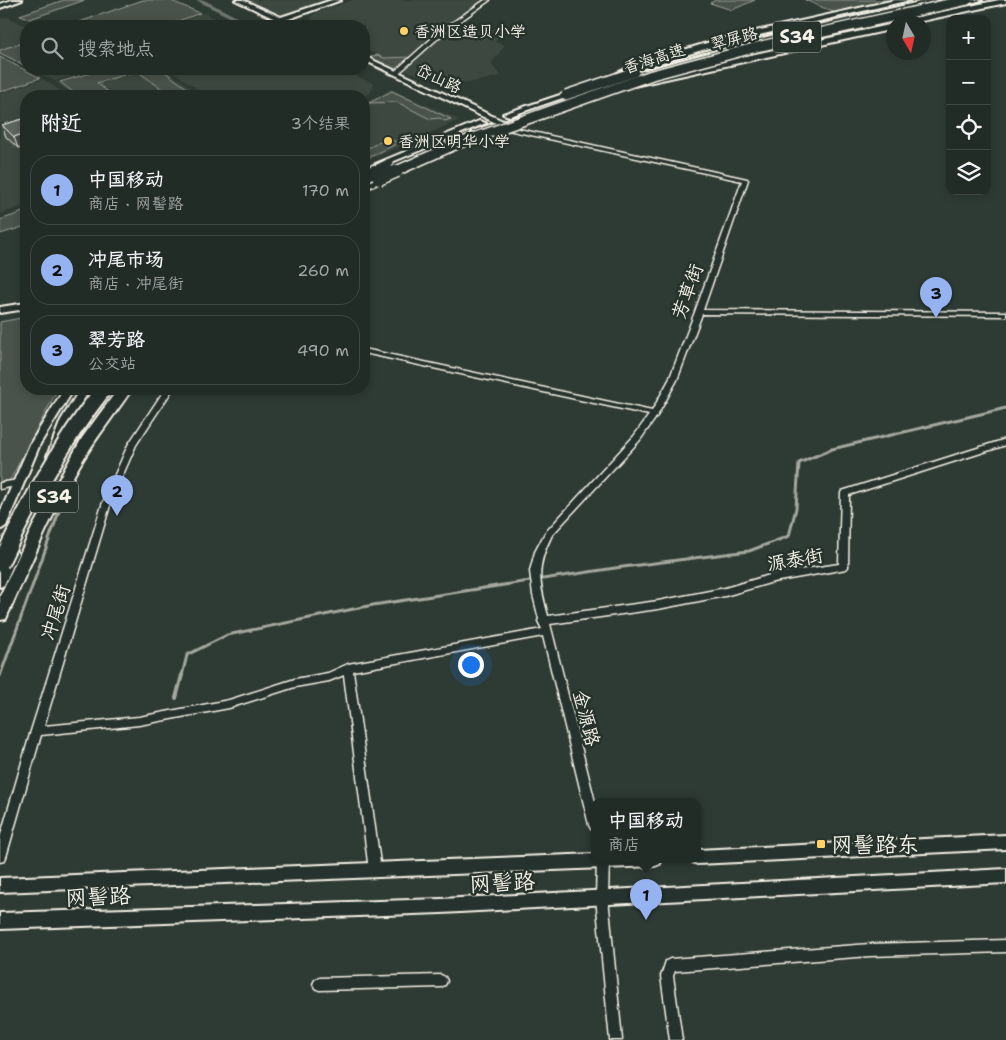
<!DOCTYPE html>
<html lang="zh">
<head>
<meta charset="utf-8">
<style>
  :root { --surface:#222c27; --page:#2e3833; --text:#f1f3f6; --muted:#a2a7a7; --line:#3f4844; --accent:#95b2f1 }
  body { margin:0; font-family:"Shantell Sans","LXGW WenKai TC",sans-serif; background:var(--page); color:var(--text) }
  .controls { position:absolute; right:15px; top:15px; display:grid; overflow:hidden; border-radius:10px; box-shadow:0 2px 8px #0003 }
  .controls button { width:45px; height:45px; display:grid; place-items:center; padding:0; border:0; border-bottom:1px solid var(--line); background:var(--surface); color:var(--text); font:25px sans-serif }
  .compass { position:absolute; left:886px; top:15px; width:45px; height:45px; border-radius:50%; background:var(--surface); box-shadow:0 2px 8px #0003; rotate:171deg }
  .you { position:absolute; left:470px; top:664px; width:18px; height:18px; margin:-12px; border:4px solid #fff; border-radius:50%; background:#1a73e8; box-shadow:0 0 0 8px #1a73e833 }
  .badge { display:grid; place-items:center; width:32px; height:32px; border-radius:50%; background:var(--accent); color:#111; font-size:16px; font-weight:700 }
  .pin { position:absolute; translate:-50% -41px; filter:drop-shadow(0 1px 2px #0008) }
  .pin::after { content:''; position:absolute; top:26px; width:18px; height:15px; background:inherit; clip-path:polygon(0 0,100% 0,50% 100%) }
  .popup { position:absolute; left:591px; top:798px; width:110px; height:65px; box-sizing:border-box; display:grid; place-content:center; border-radius:10px; background:var(--surface); filter:drop-shadow(0 1px 4px #0005); font-size:16px; white-space:nowrap; color:var(--muted) }
  .popup b { font-size:19px; color:var(--text) }
  .popup::after { content:''; position:absolute; left:50%; top:100%; margin-left:-10px; border:10px solid transparent; border-top-color:var(--surface) }
  .list { margin:0; padding:0; list-style:none }
  h2 { display:flex; justify-content:space-between; align-items:center; height:65px; margin:0; padding:0 20px; font-size:21px }
  h2 small { font-size:16px; font-weight:400; color:var(--muted) }
  .list li { display:grid; grid-template-columns:32px 1fr auto; gap:15px; align-items:center; box-sizing:border-box; height:70px; margin:0 10px 10px; padding:0 10px; border:1px solid var(--line); border-radius:20px }
  .list b { display:block; font-size:19px; white-space:nowrap }
  .list p { margin:0; font-size:16px; white-space:nowrap; color:var(--muted) }
  .list em { font-size:16px; font-style:normal; color:var(--muted) }
  .icon { flex:none; width:28px; height:28px; fill:none; stroke:currentColor; stroke-width:2; stroke-linecap:round; stroke-linejoin:round }
  .map { position:relative; flex:none; width:1006px; height:1040px; overflow:hidden }
  .search { position:absolute; background:var(--surface); box-shadow:0 2px 8px #0003; left:20px; top:20px; width:350px; height:55px; display:flex; align-items:center; gap:12px; box-sizing:border-box; padding:0 18px; border-radius:20px; color:var(--muted); font-size:19px }
  .panel { position:absolute; background:var(--surface); box-shadow:0 2px 8px #0003; left:20px; top:90px; width:350px; height:305px; border-radius:20px }
  .map>svg:first-child { display:block }
  .built { fill:#3c4841 }
  .green { fill:#48524c; stroke:#9ea29a }
  .lines { fill:none; stroke-linecap:round; stroke-linejoin:round }
  .stream-far1 { stroke:#a4a8a0; stroke-width:3 }
  .stream { stroke:#a4a8a0; stroke-width:4 }
  .canal { fill:#6f7770; fill-rule:evenodd }
  .street-casing { stroke:#f4f1e8; stroke-width:3 }
  .secondary-casing { stroke:#f4f1e8; stroke-width:4 }
  .primary-casing { stroke:#f4f1e8; stroke-width:4 }
  .highway-casing { stroke:#f4f1e8; stroke-width:4 }
  .street { fill:#26332d; fill-rule:evenodd }
  .secondary { fill:#26332d; fill-rule:evenodd }
  .primary { fill:#26332d; fill-rule:evenodd }
  .highway { fill:#26332d; fill-rule:evenodd }
  .highway-bridge-far2-casing { stroke:#f4f1e8; stroke-width:12; stroke-linecap:butt }
  .highway-bridge-far1-casing { stroke:#f4f1e8; stroke-width:15; stroke-linecap:butt }
  .highway-bridge-casing { stroke:#f4f1e8; stroke-width:19; stroke-linecap:butt }
  .highway-bridge-far2 { stroke:#26332d; stroke-width:9 }
  .highway-bridge-far1 { stroke:#26332d; stroke-width:12 }
  .highway-bridge { stroke:#26332d; stroke-width:15 }
  .wall { fill:#4f5751; stroke:#f4f1e8 }
  .shaded-wall { fill:#404742; stroke:#f4f1e8 }
  .building { fill:#5c655e; stroke:#f4f1e8 }
  .poi-dot { fill:#ffd166; stroke:#26332d; stroke-width:2 }
  .labels { text-anchor:middle; stroke-width:5; stroke-linejoin:round; paint-order:stroke }
  .far-poi-label { font-size:16px; fill:#f4f1e8; stroke:#26332d; text-anchor:start }
  .far-street-label { font-size:16px; fill:#f4f1e8; stroke:#26332d }
  .shield { fill:#26332d; stroke:#b6b8b0; stroke-width:1 }
  .shield-label { font-size:18px; font-weight:bold; fill:#f4f1e8 }
  .street-label { font-size:19px; fill:#f4f1e8; stroke:#26332d }
  .near-poi-label { font-size:22px; fill:#f4f1e8; stroke:#26332d; text-anchor:start }
  .near-street-label { font-size:22px; fill:#f4f1e8; stroke:#26332d }
</style>
</head>
<body>
<div class="map">
<svg width="1006" height="1040" viewBox="0 0 1006 1040">
  <rect width="100%" height="100%" fill="#2e3b34"/>
  <filter id="ink" filterUnits="userSpaceOnUse"><feTurbulence type="fractalNoise" baseFrequency=".02" numOctaves="2"/><feDisplacementMap in="SourceGraphic" scale="10" xChannelSelector="R" yChannelSelector="G"/><feConvolveMatrix kernelMatrix="1 2 1 2 8 2 1 2 1" color-interpolation-filters="sRGB"/></filter>
  <g filter="url(#ink)">
    <g class="built">
      <path d="M 238,0 L 334,0 L 278,19 Z"/>
      <path d="M 352,0 L 486,0 L 413,56 L 384,58 L 364,49 L 364,26 L 310,25 L 312,15 Z"/>
      <path d="M 204,13 L 232,26 L 167,26 Z"/>
      <path d="M 7,17 L 27,26 L 26,40 L 0,50 L 0,19 Z"/>
      <path d="M 459,24 L 503,31 L 495,42 L 505,45 L 491,64 L 501,76 L 468,83 L 419,75 L 404,70 L 439,38 Z"/>
      <path d="M 53,69 L 96,69 L 55,81 L 40,74 Z"/>
      <path d="M 100,69 L 165,69 L 202,96 L 75,96 L 56,82 Z"/>
      <path d="M 169,69 L 340,69 L 374,84 L 370,93 L 364,97 L 207,96 Z"/>
      <path d="M 43,79 L 68,96 L 26,96 L 26,116 L 0,124 L 0,94 Z"/>
      <path d="M 391,89 L 459,120 L 364,162 L 364,104 Z"/>
      <path d="M 26,118 L 26,205 L 0,214 L 0,126 Z"/>
    </g>
    <g class="green">
      <path d="M 64,0 L 85,0 L 30,19 L 20,15 Z"/>
      <path d="M 143,0 L 169,0 L 200,13 L 165,26 L 68,26 Z"/>
      <path d="M 716,0 L 755,0 L 732,10 L 710,3 Z"/>
      <path d="M 805,0 L 893,0 L 838,14 Z"/>
      <path d="M 26,41 L 26,66 L 0,53 L 0,50 Z"/>
      <path d="M 377,55 L 384,58 L 411,57 L 392,76 L 364,62 L 364,60 Z"/>
      <path d="M 0,57 L 40,78 L 0,92 Z"/>
      <path d="M 104,69 L 161,69 L 196,95 L 172,96 L 137,71 L 97,83 L 113,96 L 78,96 L 60,82 Z"/>
      <path d="M 392,91 L 451,119 L 445,121 L 440,118 L 430,119 L 397,102 L 369,103 Z"/>
      <path d="M 388,138 L 398,143 L 364,160 L 364,150 Z"/>
      <path d="M 26,211 L 26,226 L 0,234 L 0,220 Z"/>
      <path d="M 26,317 L 26,389 L 58,389 L 10,480 L 0,482 L 0,322 Z"/>
    </g>
    <g class="lines">
      <g class="stream-far1">
        <path d="M 0,676 L 70,481"/>
        <path d="M 182,676 L 187,655 L 227,635 L 373,605 L 615,568 L 749,551 L 789,536 L 796,508 L 799,463 L 832,449 L 1006,408"/>
      </g>
      <path class="stream" d="M 176,698 L 182,675"/>
      <path class="canal" d="M 196,0 L 204,0 L 254,26 L 247,26 Z"/>
      <defs>
        <g id="street">
          <path d="M 485,0 L 490,0 L 444,33 L 398,74 L 394,74 L 394,72 L 440,31 Z"/>
          <path d="M 501,125 L 747,179 L 748,180 L 703,310 L 1006,312 L 1006,316 L 702,314 L 677,380 L 657,416 L 640,440 L 552,535 C 535,568 539,582 548,616 L 658,601 L 725,588 L 773,574 L 839,564 L 841,493 L 842,491 L 1006,439 L 1006,445 L 849,495 L 848,567 L 846,569 L 773,582 L 725,596 L 658,609 L 550,624 L 595,802 L 595,830 L 591,829 L 589,825 L 543,636 L 353,671 L 381,870 L 379,874 L 375,876 L 371,874 L 369,870 L 344,675 L 329,681 L 295,687 L 229,708 L 139,725 L 41,735 L 6,857 L 4,861 L 0,862 L 0,838 L 31,731 L 103,502 L 128,445 L 165,389 L 173,389 L 136,445 L 111,502 L 44,726 L 139,717 L 229,700 L 295,679 L 328,673 L 348,664 L 542,629 L 538,621 L 539,619 L 533,595 L 530,571 L 535,552 L 545,533 L 634,436 L 649,415 L 364,353 L 364,349 L 652,411 L 669,380 L 695,312 L 742,181 L 499,128 L 498,127 Z"/>
          <path d="M 18,480 L 22,483 L 21,485 L 0,489 L 0,483 Z"/>
          <path d="M 597,859 L 609,859 L 608,898 L 622,1040 L 610,1040 L 596,898 Z"/>
          <path d="M 1006,940 L 1006,952 L 870,956 L 675,971 L 673,976 L 682,1040 L 670,1040 L 661,976 L 666,961 L 670,959 L 870,944 Z"/>
          <path d="M 441,975 L 445,977 L 447,981 L 445,985 L 441,987 L 319,990 L 315,988 L 313,984 L 315,980 L 319,978 Z"/>
        </g>
        <g id="secondary">
          <path d="M 235,0 L 243,0 L 281,17 L 332,0 L 341,0 L 286,20 L 298,26 L 290,26 L 281,22 L 272,23 L 272,21 L 275,19 Z"/>
          <path d="M 928,0 L 939,0 L 770,40 L 624,79 L 621,77 L 767,37 Z"/>
          <path d="M 969,0 L 982,0 L 958,6 L 955,4 Z"/>
          <path d="M 364,56 L 503,121 L 519,116 L 523,118 L 478,135 L 472,135 L 472,131 L 496,123 L 364,60 Z"/>
          <path d="M 575,90 L 578,92 L 577,93 L 510,116 L 503,114 Z"/>
          <path d="M 479,121 L 486,123 L 380,167 L 373,165 Z"/>
          <path d="M 26,303 L 26,309 L 0,313 L 0,307 Z"/>
          <path d="M 64,389 L 74,389 L 40,444 L 6,526 L 0,530 L 0,513 L 30,444 Z"/>
          <path d="M 80,389 L 90,389 L 71,420 L 57,456 L 52,460 L 48,459 L 47,456 L 61,420 Z"/>
          <path d="M 12,550 L 16,551 L 18,554 L 4,585 L 0,587 L 0,568 L 8,551 Z"/>
          <path d="M 1006,835 L 1006,849 L 697,864 L 692,862 L 690,859 L 697,859 L 697,850 Z"/>
          <path d="M 595,854 L 595,859 L 662,859 L 660,864 L 655,866 L 0,892 L 0,878 Z"/>
          <path d="M 1006,869 L 1006,883 L 441,913 L 0,929 L 0,913 L 441,899 Z"/>
        </g>
        <path id="primary" d="M 12,0 L 22,0 L 0,8 L 0,4 Z"/>
        <g id="highway">
          <path d="M 895,0 L 910,0 L 725,43 L 640,69 L 621,77 L 615,77 L 613,75 L 634,65 L 720,39 Z"/>
          <path d="M 999,0 L 1006,0 L 1006,3 L 917,22 L 904,22 L 908,19 Z"/>
          <path d="M 894,24 L 894,29 L 634,86 L 629,83 L 634,80 Z"/>
          <path d="M 379,176 L 383,177 L 384,179 L 383,181 L 364,190 L 364,183 Z"/>
          <path d="M 118,389 L 132,389 C 114,416 94,440 78,468 C 51,515 30,565 8,614 L 6,619 L 0,620 L 0,596 L 33,526 L 82,438 Z"/>
        </g>
      </defs>
      <use href="#street" class="street-casing"/>
      <use href="#secondary" class="secondary-casing"/>
      <use href="#primary" class="primary-casing"/>
      <use href="#highway" class="highway-casing"/>
      <use href="#street" class="street"/>
      <use href="#secondary" class="secondary"/>
      <use href="#primary" class="primary"/>
      <use href="#highway" class="highway"/>
      <defs>
        <g id="highway-bridge-far2">
          <path d="M 566,95 L 634,72"/>
          <path d="M 372,172 L 388,164"/>
          <path d="M 394,172 L 457,144 L 652,75 L 761,46 L 967,0"/>
        </g>
        <g id="highway-bridge-far1">
          <path d="M 364,176 L 374,171"/>
          <path d="M 379,179 L 397,171"/>
          <path d="M 101,393 L 104,389"/>
        </g>
        <path id="highway-bridge" d="M 0,564 C 29,503 60,445 102,391"/>
      </defs>
      <use href="#highway-bridge-far2" class="highway-bridge-far2-casing"/>
      <use href="#highway-bridge-far1" class="highway-bridge-far1-casing"/>
      <use href="#highway-bridge" class="highway-bridge-casing"/>
      <use href="#highway-bridge-far2" class="highway-bridge-far2"/>
      <use href="#highway-bridge-far1" class="highway-bridge-far1"/>
      <use href="#highway-bridge" class="highway-bridge"/>
    </g>
    <path class="wall" d="M 26,118 L 18,148 L 6,137 L 2,125 Z"/>
    <path class="shaded-wall" d="M 26,133 L 26,146 L 18,148 L 14,137 Z"/>
    <path class="building" d="M 26,118 L 26,133 L 14,137 L 2,125 Z"/>
  </g>
  <g class="poi-dot">
    <circle cx="404" cy="31" r="5"/>
    <circle cx="388" cy="141" r="5"/>
    <rect x="816" y="839" width="10" height="10" rx="2.5"/>
  </g>
  <g class="labels">
    <g class="far-poi-label">
      <text x="414" y="37">香洲区造贝小学</text>
      <text x="398" y="147">香洲区明华小学</text>
    </g>
    <g class="far-street-label">
      <text transform="translate(734 38) rotate(-15)" y="6">翠屏路</text>
      <text transform="translate(654 58) rotate(-18)" y="6">香海高速</text>
      <text transform="translate(439 78) rotate(25)" y="6">岱山路</text>
    </g>
    <g class="shield">
      <rect x="773" y="21.5" width="48" height="31" rx="4"/>
      <rect x="30" y="481.5" width="48" height="31" rx="4"/>
    </g>
    <g class="shield-label">
      <text x="797" y="43">S34</text>
      <text x="54" y="503">S34</text>
    </g>
    <g class="street-label">
      <text transform="translate(687 291) rotate(-70)" y="7">芳草街</text>
      <text transform="translate(795 559) rotate(-10)" y="7">源泰街</text>
      <text transform="translate(55 612) rotate(-73)" y="7">冲尾街</text>
      <text transform="translate(587 718) rotate(76)" y="7">金源路</text>
    </g>
    <g class="near-poi-label">
      <text x="831" y="852">网髻路东</text>
    </g>
    <g class="near-street-label">
      <text transform="translate(502 882) rotate(-3)" y="8">网髻路</text>
      <text transform="translate(98 896) rotate(-2)" y="8">网髻路</text>
    </g>
  </g>
</svg>
<div class="controls">
<button>+</button>
<button>−</button>
<button><svg class="icon" aria-label="locate" viewBox="0 0 24 24"><circle cx="12" cy="12" r="6"/><path d="M12 2v4M12 18v4M2 12h4M18 12h4"/></svg></button>
<button><svg class="icon" aria-label="layers" viewBox="0 0 24 24"><path d="M12 4l9 5-9 5-9-5zM3 14l9 5 9-5"/></svg></button>
</div>
<svg class="compass" viewBox="-18 -18 36 36"><path d="M0-13l5 13h-10z" fill="#e53935"/><path d="M0 13l5-13h-10z" fill="#a2a7a7"/></svg>
<div class="you"></div>
<div class="pin badge" style="left:646px;top:920px">1</div>
<div class="popup"><b>中国移动</b>商店</div>
<div class="pin badge" style="left:117px;top:516px">2</div>
<div class="pin badge" style="left:936px;top:318px">3</div>
<div class="search"><svg class="icon" aria-label="search" viewBox="0 0 24 24"><circle cx="10" cy="10" r="6"/><path d="M15 15l6 6"/></svg>搜索地点</div>
<section class="panel">
<h2>附近<small>3个结果</small></h2>
<ul class="list">
<li><span class="badge">1</span><div><b>中国移动</b><p>商店 · 网髻路</p></div><em>170 m</em></li>
<li><span class="badge">2</span><div><b>冲尾市场</b><p>商店 · 冲尾街</p></div><em>260 m</em></li>
<li><span class="badge">3</span><div><b>翠芳路</b><p>公交站</p></div><em>490 m</em></li>
</ul>
</section>
</div>
</body>
</html>
